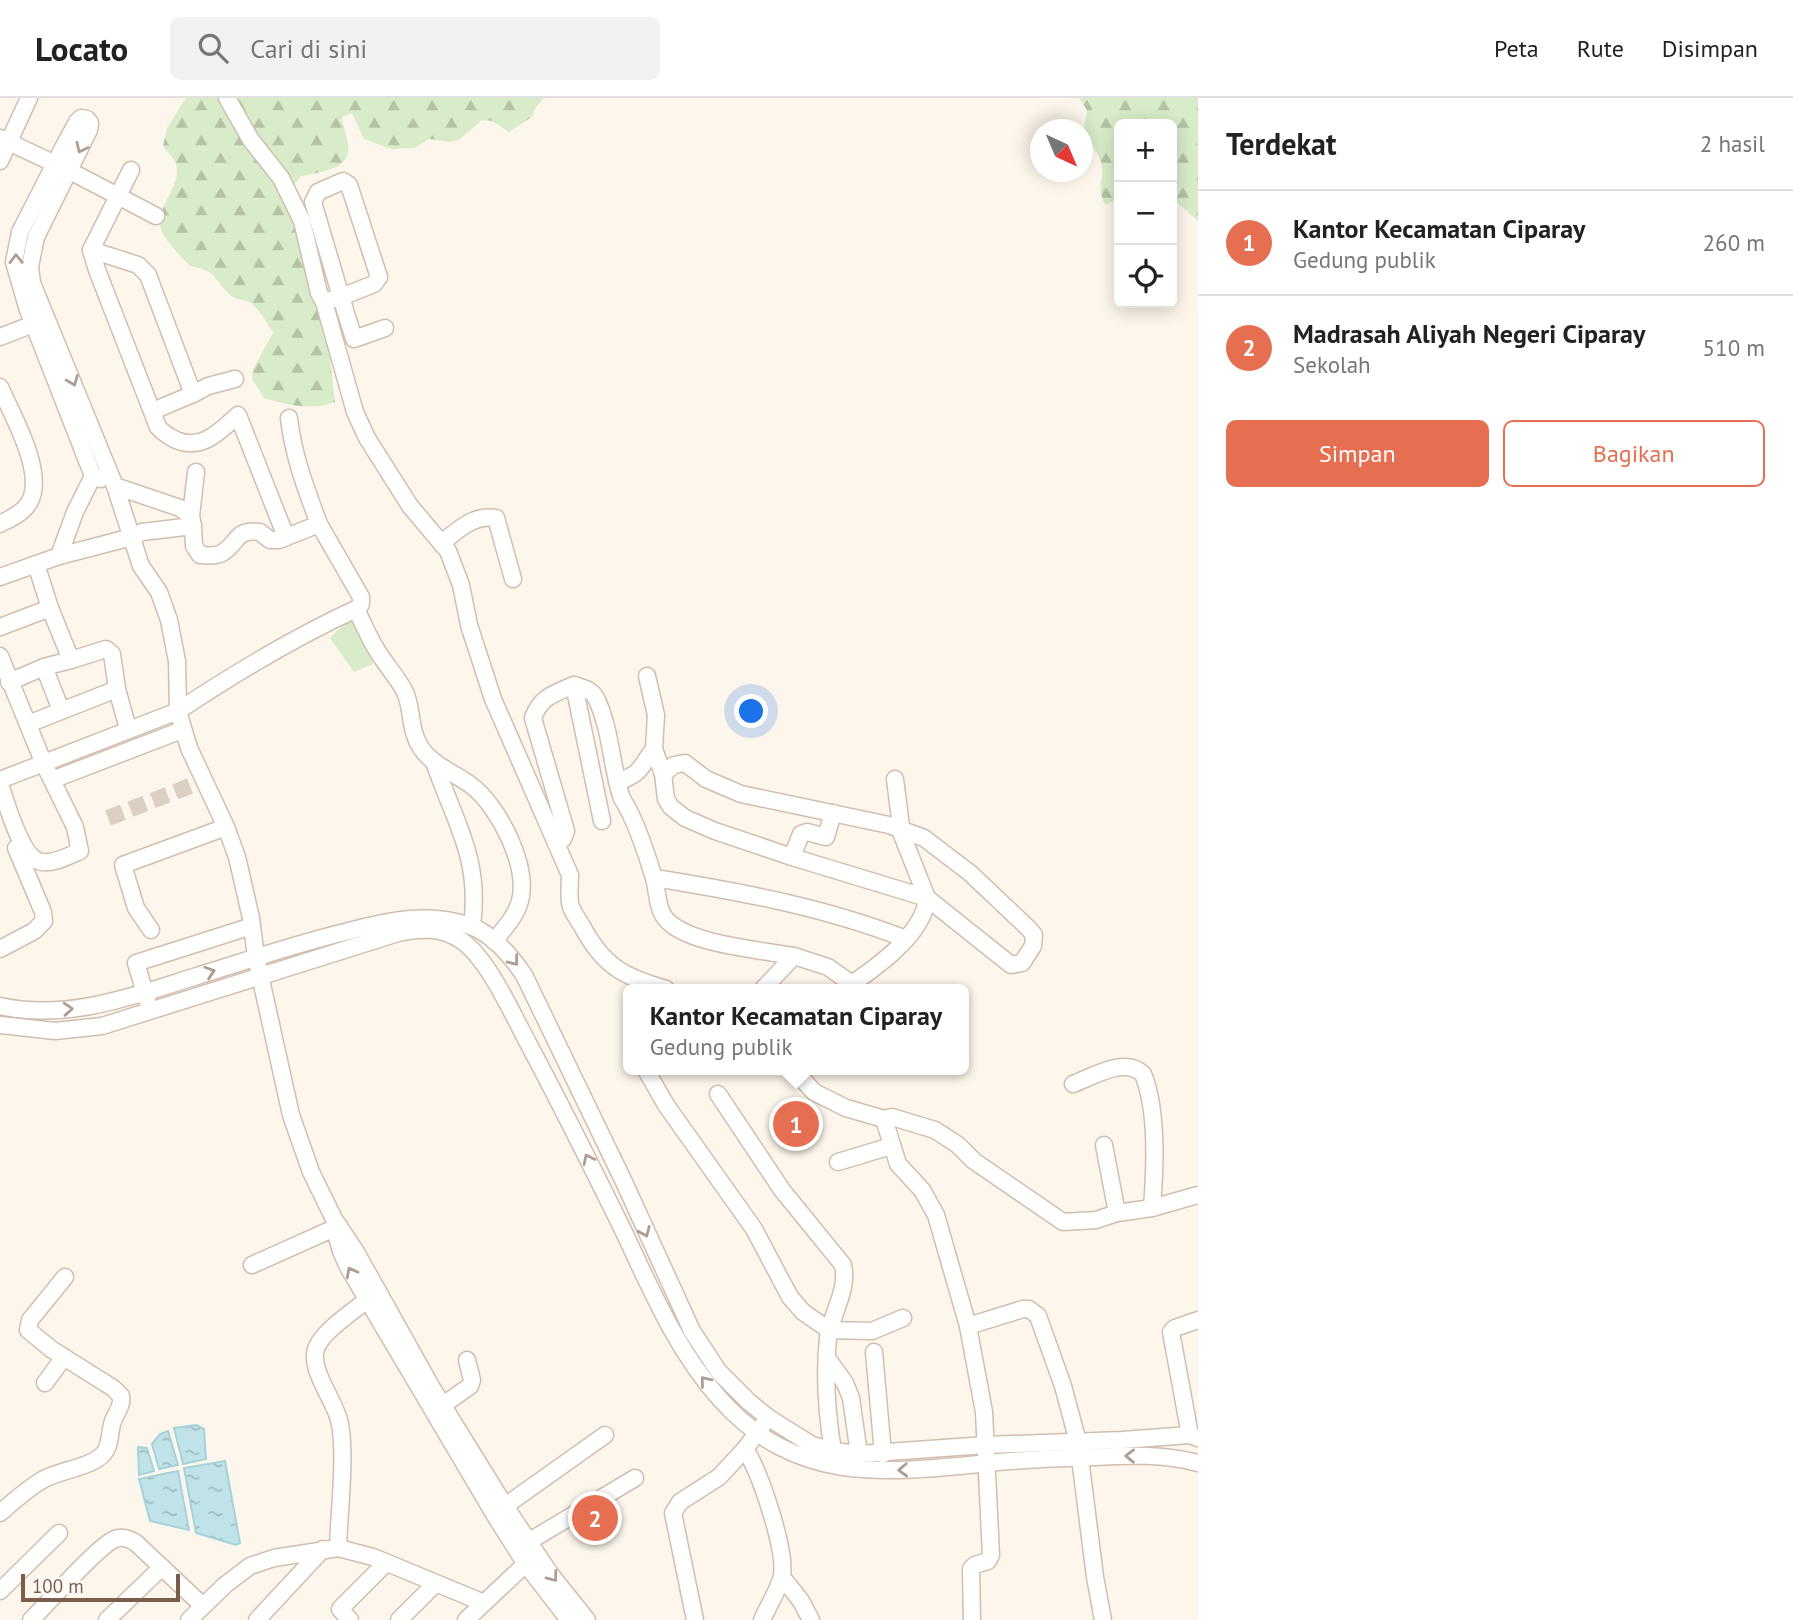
<!DOCTYPE html>
<html lang="id">
<head>
<meta charset="utf-8">
<style>
  :root { --surface:#fff; --page:#f2f2f2; --text:#222; --muted:#767676; --line:#e0e0e0; --accent:#e76f51 }
  body { margin:0; font-family:"PT Sans",sans-serif; background:var(--page); color:var(--text) }
  .controls { position:absolute; right:21px; top:21px; display:grid; overflow:hidden; border-radius:10px; box-shadow:0 4px 18px #0003 }
  .controls button { width:63px; height:63px; display:grid; place-items:center; padding:0; border:0; border-bottom:2px solid var(--line); background:var(--surface); color:var(--text); font:35px sans-serif }
  .compass { position:absolute; left:1030px; top:21px; width:63px; height:63px; border-radius:50%; background:var(--surface); box-shadow:0 4px 18px #0003; rotate:136deg }
  .scale { position:absolute; left:21px; bottom:18px; width:159px; box-sizing:border-box; padding-left:7px; border:4px solid #7a5c4d; border-top:0; font-size:19px; line-height:24px; white-space:nowrap; color:#7a5c4d; -webkit-text-stroke:5px #fffaf3; paint-order:stroke }
  .you { position:absolute; left:752px; top:614px; width:24px; height:24px; margin:-18px; border:5px solid #fff; border-radius:50%; background:#1a73e8; box-shadow:0 0 0 10px #1a73e833 }
  .badge { display:grid; place-items:center; width:46px; height:46px; border-radius:50%; background:var(--accent); color:#fff; font-size:23px; font-weight:700 }
  .pin { position:absolute; translate:-50% -50%; border:4px solid #fff; box-shadow:0 2px 7px #0006 }
  .popup { position:absolute; left:623px; top:886px; width:346px; height:91px; box-sizing:border-box; display:grid; place-content:center; border-radius:10px; background:var(--surface); filter:drop-shadow(0 2px 5px #0005); font-size:23px; white-space:nowrap; color:var(--muted) }
  .popup b { font-size:26px; color:var(--text) }
  .popup::after { content:''; position:absolute; left:50%; top:100%; margin-left:-14px; border:14px solid transparent; border-top-color:var(--surface) }
  .list { margin:0; padding:0; list-style:none }
  h2 { display:flex; justify-content:space-between; align-items:center; height:91px; margin:0; padding:0 28px; font-size:30px }
  h2 small { font-size:23px; font-weight:400; color:var(--muted) }
  .list li { display:grid; grid-template-columns:46px 1fr auto; gap:21px; align-items:center; box-sizing:border-box; height:105px; padding:0 28px; border-top:2px solid var(--line) }
  .list b { display:block; font-size:26px; white-space:nowrap }
  .list p { margin:0; font-size:23px; white-space:nowrap; color:var(--muted) }
  .list em { font-size:23px; font-style:normal; color:var(--muted) }
  .actions { display:flex; gap:14px; padding:21px 28px }
  .actions a { flex:1; padding:16px 0; border:2px solid var(--accent); border-radius:10px; text-align:center; font-size:24px; color:var(--accent) }
  .actions .main { background:var(--accent); color:#fff }
  .icon { flex:none; width:38px; height:38px; fill:none; stroke:currentColor; stroke-width:2; stroke-linecap:round; stroke-linejoin:round }
  .map { position:relative; flex:none; width:1198px; height:1522px; overflow:hidden }
  header { display:flex; align-items:center; gap:42px; box-sizing:border-box; height:98px; padding:0 35px; background:var(--surface); border-bottom:2px solid var(--line) }
  header strong { font-size:33px }
  nav { display:flex; gap:38px; margin-inline-start:auto; font-size:24px }
  .search { width:490px; height:63px; background:var(--page); display:flex; align-items:center; gap:18px; box-sizing:border-box; padding:0 24px; border-radius:10px; color:var(--muted); font-size:26px }
  main { display:flex }
  aside { flex:1; background:var(--surface) }
  .map>svg:first-child { display:block }
  .grass { fill:#d8ecc9 }
  .forest { fill:url(#forest-firs) }
  .water { fill:url(#water-ripples); stroke:#a5d3da; stroke-width:2 }
  .lines { fill:none; stroke-linecap:round; stroke-linejoin:round }
  .minor-tunnel { stroke:#dcd0c4; stroke-width:16; stroke-dasharray:16 8; stroke-linecap:butt }
  .minor-casing { stroke:#d1beb0; stroke-width:19 }
  .minor { stroke:#fff; stroke-width:16 }
  .oneway { stroke:#af9d94 }
</style>
</head>
<body>
<header>
<strong>Locato</strong>
<div class="search"><svg class="icon" aria-label="search" viewBox="0 0 24 24"><circle cx="10" cy="10" r="6"/><path d="M15 15l6 6"/></svg>Cari di sini</div>
<nav><a>Peta</a><a>Rute</a><a>Disimpan</a></nav>
</header>
<main>
<div class="map">
<svg width="1198" height="1522" viewBox="0 0 1198 1522">
  <defs>
    <pattern id="forest-firs" width="22" height="20" patternUnits="userSpaceOnUse" patternTransform="scale(1.75)"><rect width="22" height="20" fill="#d8ecc9"/><path d="M5 1l3.5 6h-7zM16 11l3.5 6h-7z" fill="#b4c2a5"/></pattern>
    <pattern id="water-ripples" width="26" height="14" patternUnits="userSpaceOnUse" patternTransform="scale(1.75)"><rect width="26" height="14" fill="#bfe3e8"/><path d="M2 4q2-2 4 0t4 0M15 11q2-2 4 0t4 0" fill="none" stroke="#a0bbbe"/></pattern>
  </defs>
  <rect width="100%" height="100%" fill="#fdf6ec"/>
  <path class="grass" d="M 356,519 L 363,533 L 373,566 L 354,574 L 330,540 L 346,524 Z"/>
  <g class="forest">
    <path d="M 186,0 L 544,0 L 536,9 L 532,19 L 509,34 L 492,23 L 482,22 L 460,41 L 450,44 L 429,41 L 415,50 L 391,51 L 364,41 L 352,15 L 342,19 C 343,29 347,37 348,47 C 352,72 318,74 301,78 L 288,95 L 289,112 L 328,243 L 335,304 C 311,313 287,307 264,300 L 252,281 L 253,271 L 273,235 C 267,225 259,210 249,204 C 242,201 235,202 229,196 C 211,178 217,173 190,168 C 181,158 168,146 162,134 C 152,111 183,89 176,66 C 174,60 167,54 163,48 L 167,30 Z"/>
    <path d="M 1079,0 L 1198,0 L 1198,123 L 1172,100 L 1172,26 L 1119,26 L 1119,100 L 1106,107 C 1096,93 1104,83 1102,68 C 1100,56 1090,46 1083,37 L 1087,12 Z"/>
  </g>
  <g class="water">
    <path d="M 196,1327 L 204,1331 L 206,1361 L 183,1366 L 174,1330 Z"/>
    <path d="M 168,1333 L 178,1367 L 159,1371 L 152,1346 L 160,1336 Z"/>
    <path d="M 138,1349 L 147,1350 L 154,1373 L 139,1377 Z"/>
    <path d="M 225,1363 L 240,1445 L 236,1447 L 196,1435 L 184,1370 Z"/>
    <path d="M 178,1373 L 189,1432 L 150,1423 L 139,1381 Z"/>
  </g>
  <g class="lines">
    <path class="minor-tunnel" d="M 108,720 L 203,683"/>
    <defs>
      <g id="minor">
        <path d="M 227,0 L 251,42 L 281,80 L 302,123 L 319,195 L 324,204 L 355,314 L 367,340 L 410,408 L 448,453 L 461,487 L 469,527 L 493,601 L 570,777 C 570,786 568,800 571,809 C 574,816 578,822 582,828 C 603,868 624,879 666,891"/>
        <path d="M 0,40 L 70,73 L 156,118"/>
        <path d="M 0,63 L 29,0"/>
        <path d="M 131,72 L 91,152 L 97,172 L 158,329 C 163,335 168,338 176,342 C 202,353 219,334 238,317 L 286,439"/>
        <path d="M 343,83 L 349,87 L 379,179 L 374,186 L 341,199 L 313,104 L 318,94 Z"/>
        <path d="M 91,152 L 138,167 L 148,177 L 193,296 L 208,288 L 235,281"/>
        <path d="M 333,201 L 341,199 L 354,241 L 385,230"/>
        <path d="M 0,239 L 41,223"/>
        <path d="M 0,289 C 12,317 45,373 30,403 C 24,415 11,420 0,426"/>
        <path d="M 153,313 L 193,296"/>
        <path d="M 289,320 C 293,357 306,391 319,426"/>
        <path d="M 115,388 L 180,410 L 191,418 L 193,428"/>
        <path d="M 191,418 L 196,374"/>
        <path d="M 441,445 C 459,432 473,416 496,420 L 513,481"/>
        <path d="M 59,458 L 75,414 L 93,378 L 101,381"/>
        <path d="M 0,479 L 59,458 L 132,439 L 142,434 L 193,428 L 194,448 L 200,457 C 207,457 215,459 222,455 C 239,445 234,431 260,434 L 270,442 L 279,442 L 319,426 L 361,499 L 361,506 L 358,510 C 295,539 235,575 178,613 L 189,650 L 226,729 L 237,759 L 251,820 L 256,859 L 291,1017 L 311,1074 L 334,1121 L 356,1154 L 432,1290 L 505,1408 L 551,1477 L 587,1522"/>
        <path d="M 50,510 L 71,562 L 106,551 L 112,556 L 117,591 L 128,631"/>
        <path d="M 356,511 C 363,525 369,540 378,554 C 386,567 398,580 405,594 C 413,612 409,632 421,650 C 433,668 455,675 472,688 C 499,709 529,768 520,803 C 516,818 504,831 494,843"/>
        <path d="M 0,529 L 50,510 L 36,466"/>
        <path d="M 0,558 L 44,666 L 75,729 L 80,753 C 68,758 54,766 42,764 C 21,762 7,705 0,687"/>
        <path d="M 647,578 L 656,617 L 654,651"/>
        <path d="M 9,584 L 44,569"/>
        <path d="M 574,587 L 602,723"/>
        <path d="M 61,612 L 44,569 L 71,562"/>
        <path d="M 28,626 L 117,591"/>
        <path d="M 434,664 C 455,725 481,760 472,828"/>
        <path d="M 0,682 L 178,613 L 177,563 L 169,522 L 159,494 L 141,468 L 115,388 L 32,185 L 30,169 L 36,139 L 89,32 L 90,25 L 87,21 L 81,20 L 77,24 L 64,48 L 20,134 L 14,164 L 27,209 L 93,378"/>
        <path d="M 52,682 L 182,632"/>
        <path d="M 617,684 C 643,675 639,670 654,651 L 663,676 L 666,701 L 671,709 L 685,720 L 715,733 L 792,759 L 927,800 L 1011,867 L 1022,865 L 1033,848 L 1034,837 L 1028,830 L 970,775 L 924,740 L 889,727 L 741,696 L 706,681 L 685,665 L 674,667 L 663,676"/>
        <path d="M 557,744 L 563,741 L 566,733 L 533,620 C 541,598 554,596 574,587 C 583,590 591,591 596,600 C 611,631 611,666 621,698 C 624,705 628,710 631,717 C 640,736 647,757 653,777 C 659,794 655,814 671,826 C 697,847 761,852 794,858"/>
        <path d="M 792,759 L 801,736 L 807,734 L 826,739 L 833,715"/>
        <path d="M 655,780 C 741,794 824,809 906,841"/>
        <path d="M 151,832 L 136,810 L 123,767 L 226,729"/>
        <path d="M 0,851 L 34,833 L 44,823 L 43,814 L 16,750"/>
        <path d="M 763,891 L 794,858 L 828,869 L 852,886"/>
        <path d="M 844,891 C 873,872 924,837 927,800 L 902,737 L 895,681"/>
        <path d="M 147,902 L 136,865 L 252,828"/>
        <path d="M 0,908 C 68,923 133,898 197,878 C 246,863 295,846 345,834 C 386,823 429,813 470,828 C 493,836 511,858 524,877 L 624,1084 L 692,1233 L 719,1274 L 749,1304 L 769,1320 L 812,1347 L 833,1353 L 859,1356 L 986,1347 L 1122,1342 L 1190,1337 L 1198,1340"/>
        <path d="M 0,927 L 55,933 L 102,928 L 398,835 C 420,830 442,829 462,843 C 488,861 512,915 527,943 C 560,1005 591,1067 622,1130 C 650,1189 676,1252 720,1301 C 794,1384 878,1376 979,1366 C 1017,1362 1056,1360 1094,1359 C 1128,1357 1165,1356 1198,1365"/>
        <path d="M 646,972 L 666,1007 L 754,1131 L 790,1199 L 803,1214 L 829,1232 L 872,1233 L 903,1220"/>
        <path d="M 794,972 L 814,994 L 846,1010 L 884,1021 L 892,1019 L 935,1032 L 958,1047 L 974,1063 L 1063,1124 L 1096,1122 L 1117,1115 L 1152,1110 L 1198,1097"/>
        <path d="M 1073,986 C 1092,979 1125,958 1143,976 C 1158,1013 1155,1071 1152,1110"/>
        <path d="M 718,996 L 782,1092 L 843,1167 C 849,1192 831,1216 828,1240 C 824,1277 827,1317 833,1353"/>
        <path d="M 884,1021 L 898,1066 L 922,1092 L 936,1117 L 968,1228 L 1023,1211 L 1029,1211 L 1038,1218 L 1063,1288 L 1078,1344 L 1095,1479 L 1103,1522"/>
        <path d="M 1104,1047 L 1117,1115"/>
        <path d="M 838,1064 L 891,1048"/>
        <path d="M 334,1129 L 341,1153 L 348,1169 L 497,1421 L 525,1465 L 569,1522"/>
        <path d="M 252,1167 L 339,1128"/>
        <path d="M 968,1228 L 984,1314 L 991,1457 L 988,1463 L 975,1467 L 971,1471 L 972,1522"/>
        <path d="M 874,1254 L 883,1356"/>
        <path d="M 827,1260 L 845,1285 L 851,1300 L 859,1356"/>
        <path d="M 45,1285 L 64,1259"/>
        <path d="M 443,1307 L 470,1288 L 472,1282 L 467,1262"/>
        <path d="M 1190,1337 L 1171,1234 L 1175,1230 L 1198,1222"/>
        <path d="M 505,1408 L 605,1337"/>
        <path d="M 0,1415 C 14,1403 28,1390 44,1381 C 61,1372 93,1369 104,1355 C 111,1347 109,1334 113,1323 C 116,1315 123,1307 121,1298 L 113,1290 L 51,1251 L 28,1232 L 30,1222 L 65,1179"/>
        <path d="M 528,1444 L 635,1380"/>
        <path d="M 338,1450 C 339,1415 346,1359 340,1326 C 336,1303 309,1273 316,1251 C 322,1232 359,1210 374,1196"/>
        <path d="M 782,1479 L 801,1503 L 811,1522"/>
        <path d="M 0,1493 L 59,1435"/>
        <path d="M 31,1522 C 47,1506 99,1447 115,1441 C 123,1438 130,1441 136,1445 L 203,1508"/>
        <path d="M 107,1522 L 162,1469"/>
        <path d="M 189,1522 L 225,1487 L 250,1468 L 274,1460 L 338,1450 L 373,1459 L 484,1505"/>
        <path d="M 257,1522 L 323,1451"/>
        <path d="M 350,1522 L 340,1511 L 386,1465"/>
        <path d="M 399,1522 L 435,1486"/>
        <path d="M 466,1522 L 533,1459"/>
        <path d="M 695,1522 L 673,1415 L 680,1404 L 719,1379 L 745,1351"/>
        <path d="M 762,1522 C 768,1508 779,1492 782,1477 C 786,1451 760,1374 745,1351 L 763,1327"/>
      </g>
    </defs>
    <use href="#minor" class="minor-casing"/>
    <use href="#minor" class="minor"/>
  </g>
  <defs><path id="oneway-chevron" d="M-2-3.5L2.5 0L-2 3.5" fill="none" stroke-width="1.6" stroke-linecap="round" stroke-linejoin="round" transform="scale(1.75)"/></defs>
  <g class="oneway">
    <use href="#oneway-chevron" transform="translate(81 50) rotate(115)"/>
    <use href="#oneway-chevron" transform="translate(16 161) rotate(-91)"/>
    <use href="#oneway-chevron" transform="translate(73 283) rotate(68)"/>
    <use href="#oneway-chevron" transform="translate(514 863) rotate(52)"/>
    <use href="#oneway-chevron" transform="translate(210 874) rotate(-18)"/>
    <use href="#oneway-chevron" transform="translate(68 911) rotate(-4)"/>
    <use href="#oneway-chevron" transform="translate(588 1061) rotate(-116)"/>
    <use href="#oneway-chevron" transform="translate(645 1134) rotate(67)"/>
    <use href="#oneway-chevron" transform="translate(351 1174) rotate(-118)"/>
    <use href="#oneway-chevron" transform="translate(705 1283) rotate(-129)"/>
    <use href="#oneway-chevron" transform="translate(1130 1358) rotate(-179)"/>
    <use href="#oneway-chevron" transform="translate(903 1372) rotate(178)"/>
    <use href="#oneway-chevron" transform="translate(553 1479) rotate(53)"/>
  </g>
</svg>
<div class="controls">
<button>+</button>
<button>−</button>
<button><svg class="icon" aria-label="locate" viewBox="0 0 24 24"><circle cx="12" cy="12" r="6"/><path d="M12 2v4M12 18v4M2 12h4M18 12h4"/></svg></button>
</div>
<svg class="compass" viewBox="-18 -18 36 36"><path d="M0-13l5 13h-10z" fill="#e53935"/><path d="M0 13l5-13h-10z" fill="#767676"/></svg>
<div class="scale">100 m</div>
<div class="you"></div>
<div class="pin badge" style="left:796px;top:1026px">1</div>
<div class="popup"><b>Kantor Kecamatan Ciparay</b>Gedung publik</div>
<div class="pin badge" style="left:595px;top:1420px">2</div>
</div>
<aside>
<h2>Terdekat<small>2 hasil</small></h2>
<ul class="list">
<li><span class="badge">1</span><div><b>Kantor Kecamatan Ciparay</b><p>Gedung publik</p></div><em>260 m</em></li>
<li><span class="badge">2</span><div><b>Madrasah Aliyah Negeri Ciparay</b><p>Sekolah</p></div><em>510 m</em></li>
</ul>
<div class="actions"><a class="main">Simpan</a><a>Bagikan</a></div>
</aside>
</main>
</body>
</html>
